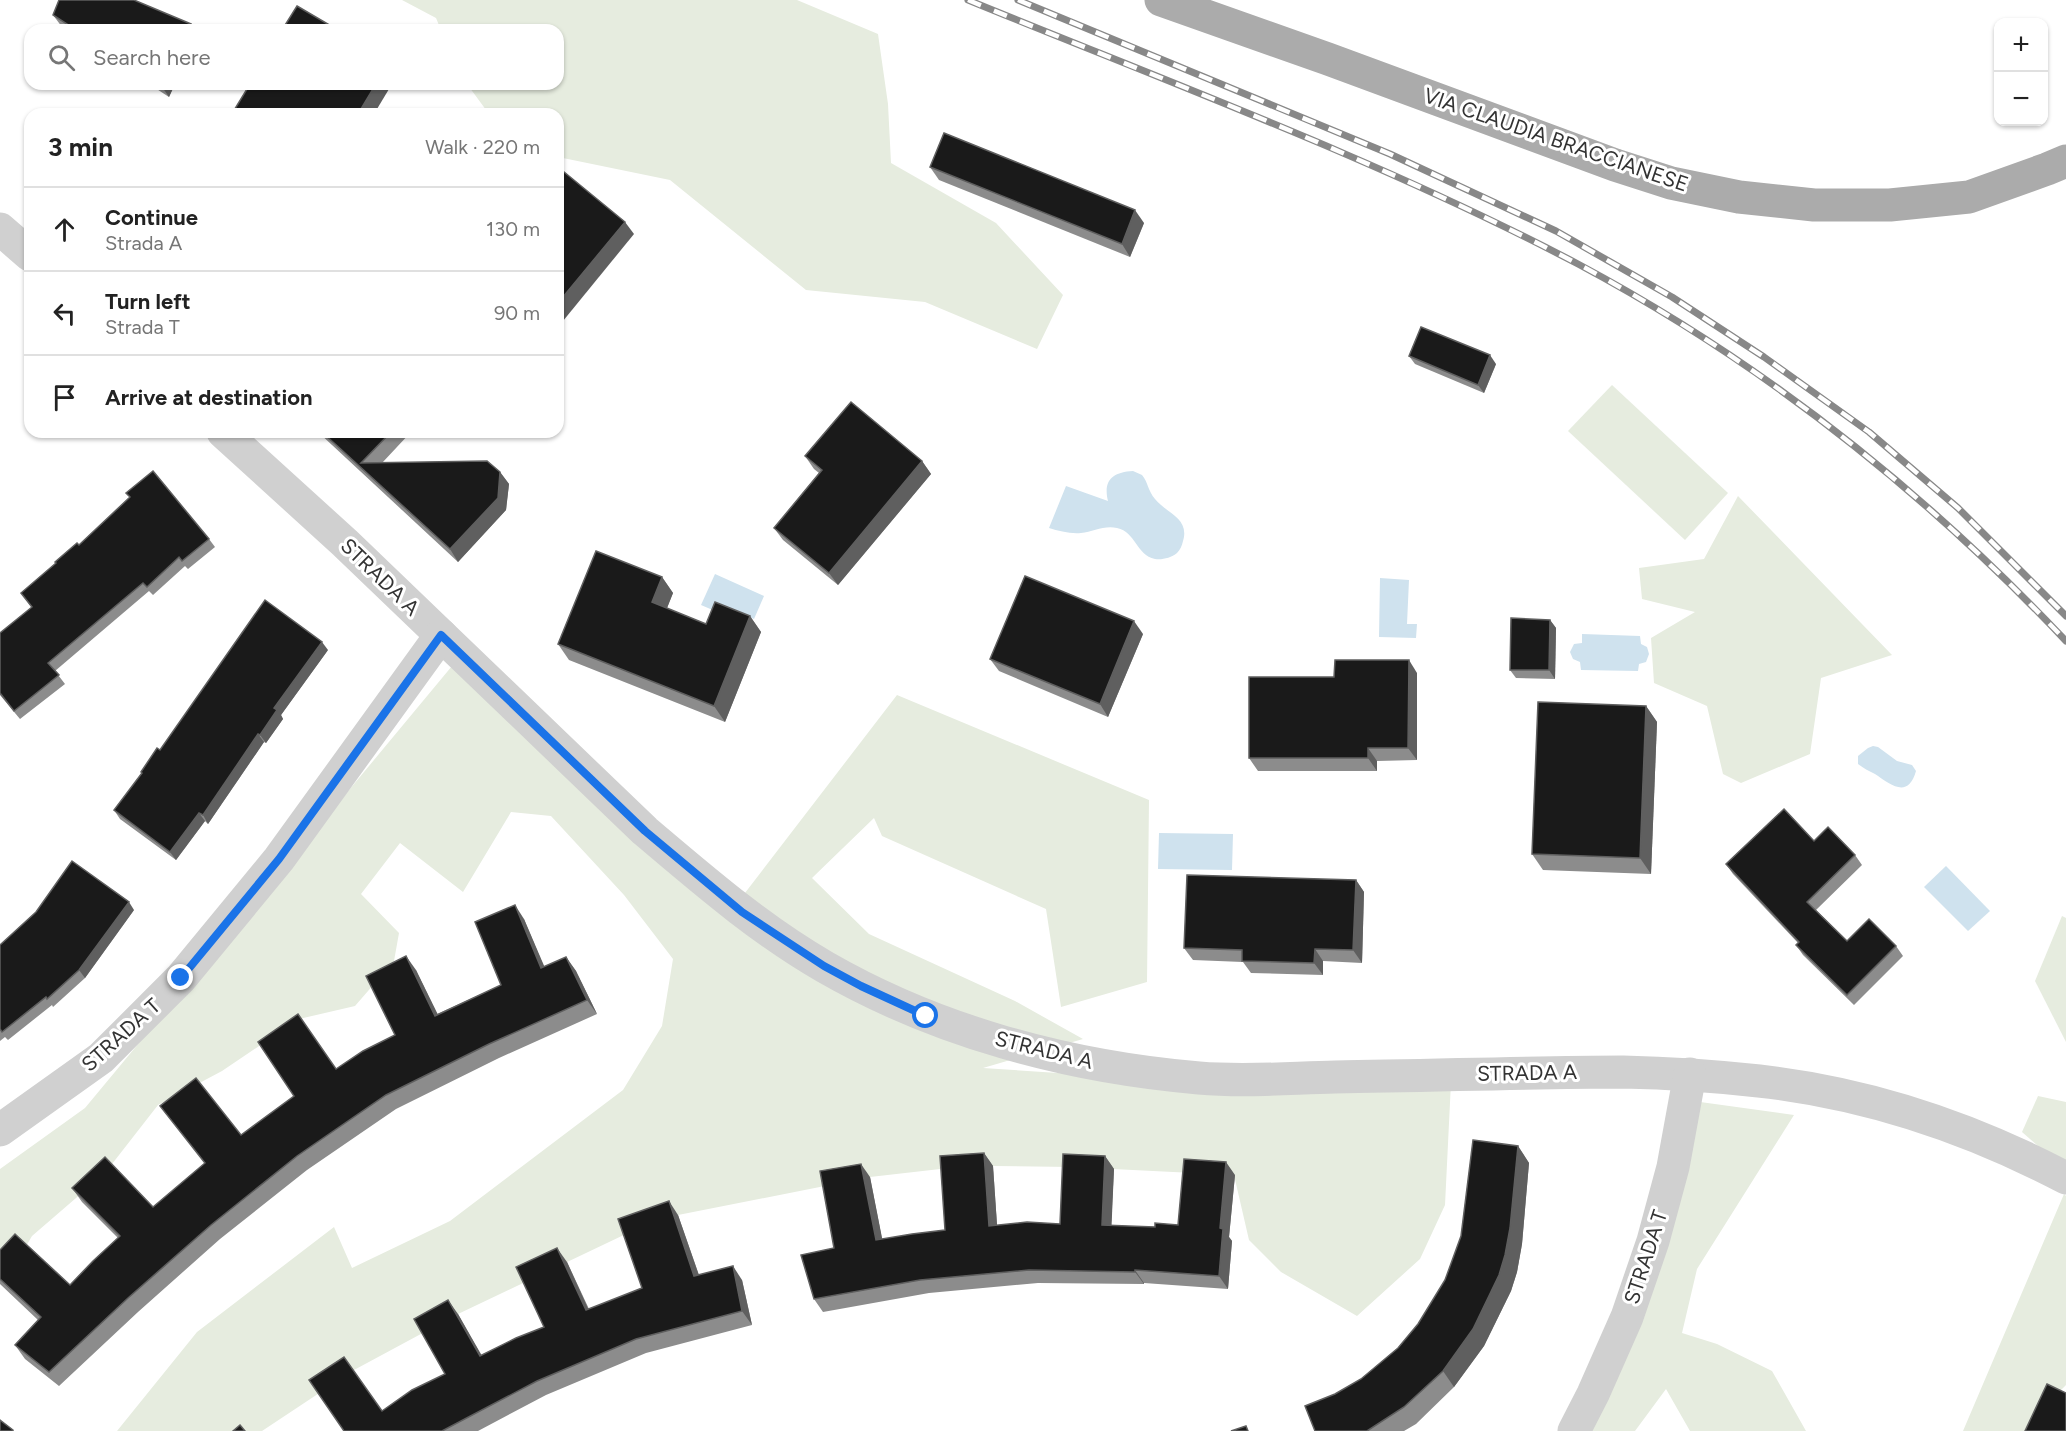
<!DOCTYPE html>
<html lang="en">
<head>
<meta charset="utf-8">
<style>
  :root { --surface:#fff; --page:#f6f6f6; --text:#222; --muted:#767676; --line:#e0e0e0 }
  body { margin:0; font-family:Figtree,sans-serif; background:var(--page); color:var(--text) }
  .controls { position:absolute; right:18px; top:18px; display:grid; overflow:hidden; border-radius:12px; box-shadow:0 2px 4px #0004 }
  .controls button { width:54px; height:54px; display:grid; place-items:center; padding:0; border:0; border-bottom:2px solid var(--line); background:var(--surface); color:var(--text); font:30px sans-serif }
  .stop { position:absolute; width:18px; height:18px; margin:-14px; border:4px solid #1a73e8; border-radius:50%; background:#fff }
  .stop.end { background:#1a73e8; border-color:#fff; box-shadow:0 2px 6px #0008 }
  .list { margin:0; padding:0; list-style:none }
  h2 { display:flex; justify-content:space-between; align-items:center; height:78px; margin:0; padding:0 24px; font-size:26px }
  h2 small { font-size:20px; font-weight:400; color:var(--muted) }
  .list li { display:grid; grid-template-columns:39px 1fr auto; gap:18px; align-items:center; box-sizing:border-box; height:84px; padding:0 24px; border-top:2px solid var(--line) }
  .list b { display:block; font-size:22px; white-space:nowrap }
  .list p { margin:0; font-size:20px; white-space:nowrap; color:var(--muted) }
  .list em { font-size:20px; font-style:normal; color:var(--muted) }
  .icon { flex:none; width:33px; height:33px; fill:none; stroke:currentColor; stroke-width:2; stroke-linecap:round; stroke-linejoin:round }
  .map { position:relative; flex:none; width:2066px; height:1431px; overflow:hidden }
  .search { position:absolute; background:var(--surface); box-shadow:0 2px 4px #0004; left:24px; top:24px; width:540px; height:66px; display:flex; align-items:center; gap:15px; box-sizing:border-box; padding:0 21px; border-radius:18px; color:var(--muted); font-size:22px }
  .panel { position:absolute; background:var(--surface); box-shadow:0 2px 4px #0004; left:24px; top:108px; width:540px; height:330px; border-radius:18px }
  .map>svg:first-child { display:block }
  .green { fill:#e6ecdf }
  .water { fill:#cfe2ee }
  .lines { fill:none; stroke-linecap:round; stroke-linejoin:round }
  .minor { stroke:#d0d0d0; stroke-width:33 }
  .major { stroke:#ababab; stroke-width:33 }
  .rail-casing { stroke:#888; stroke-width:7 }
  .rail { stroke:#fff; stroke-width:4.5; stroke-dasharray:14; stroke-linecap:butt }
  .wall { fill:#8c8c8c }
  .shaded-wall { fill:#5f5f5f }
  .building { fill:#1a1a1a; stroke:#5f5f5f; stroke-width:1.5 }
  .route { stroke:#1a73e8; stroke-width:8 }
  .labels { text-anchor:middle; stroke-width:6; stroke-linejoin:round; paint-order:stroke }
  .street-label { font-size:21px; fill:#333; stroke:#fff }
</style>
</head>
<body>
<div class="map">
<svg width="2066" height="1431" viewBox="0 0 2066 1431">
  <rect width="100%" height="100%" fill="#fff"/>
  <g class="green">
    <path d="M 402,0 L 797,0 L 878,34 L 888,104 L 891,163 L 996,223 L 1063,295 L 1037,349 L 925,302 L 806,290 L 670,180 L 558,157 L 558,114 L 489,114 L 467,84 L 558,84 L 558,30 L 441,30 L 436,18 Z"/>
    <path d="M 1612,385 L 1728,493 L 1685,540 L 1568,431 Z"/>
    <path d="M 1738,496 L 1892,655 L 1821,678 L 1810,754 L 1741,783 L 1723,774 L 1707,706 L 1654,683 L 1651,638 L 1695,612 L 1642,599 L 1639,568 L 1704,559 Z"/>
    <path d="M 452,666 L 728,915 L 897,695 L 1149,800 L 1147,982 L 1061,1007 L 1046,909 L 882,836 L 874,818 L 812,878 L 869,934 L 1015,1001 L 1083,1039 L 983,1068 L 1335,1091 L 1451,1082 L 1445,1205 L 1420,1259 L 1357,1316 L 1281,1272 L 1249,1240 L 1234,1175 L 1072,1167 L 993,1166 L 949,1168 L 870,1177 L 678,1215 L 628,1233 L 458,1314 L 354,1370 L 262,1431 L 117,1431 L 197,1332 L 334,1227 L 352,1268 L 450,1221 L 623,1090 L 662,1026 L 673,959 L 624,895 L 551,816 L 511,812 L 463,892 L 400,843 L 361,894 L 399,933 L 394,961 L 355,1006 L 299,1019 L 222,1071 L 158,1105 L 105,1173 L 32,1236 L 25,1248 L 0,1274 L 0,1169 L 85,1108 Z"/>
    <path d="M 2062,916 L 2066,918 L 2066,1042 L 2035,981 Z"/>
    <path d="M 2038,1096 L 2066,1102 L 2066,1167 L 2056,1162 L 2022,1132 Z"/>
    <path d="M 1693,1101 L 1794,1115 L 1697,1269 L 1682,1333 L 1717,1344 L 1772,1371 L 1806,1431 L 1690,1431 L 1666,1389 L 1635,1431 L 1586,1431 Z"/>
    <path d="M 2064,1194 L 2066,1196 L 2066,1385 L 2055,1396 L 2040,1431 L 1963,1431 Z"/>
  </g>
  <g class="water">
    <path d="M 1133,471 L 1142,475 C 1148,482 1148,491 1155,499 C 1166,513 1190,518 1183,541 C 1182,546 1180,550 1177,553 C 1171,558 1162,560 1155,559 C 1136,555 1136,532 1117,528 C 1104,525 1093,532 1081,533 C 1070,534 1059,531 1049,528 L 1066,486 L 1108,501 C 1103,481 1112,472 1133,471 Z"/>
    <path d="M 715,574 L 764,596 L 754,619 L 726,607 L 722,614 L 701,605 Z"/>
    <path d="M 1380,578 L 1409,580 L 1407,624 L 1417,624 L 1416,638 L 1379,637 Z"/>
    <path d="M 1582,634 L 1640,636 L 1641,644 L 1647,647 L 1649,654 L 1646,662 L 1639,664 L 1638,671 L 1581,670 L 1580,662 L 1573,659 L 1570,652 L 1574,644 L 1582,643 Z"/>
    <path d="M 1873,746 L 1878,747 L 1897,761 L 1912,765 L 1916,771 C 1908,799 1891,785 1875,774 C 1869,771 1863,768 1858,764 L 1858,756 L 1868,748 Z"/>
    <path d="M 1159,833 L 1233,834 L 1232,870 L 1158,869 Z"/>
    <path d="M 1946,866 L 1990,911 L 1968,931 L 1924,887 Z"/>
  </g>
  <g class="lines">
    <g class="minor">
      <path d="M 0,229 L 30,255"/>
      <path d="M 223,432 L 345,543 L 645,831 C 703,880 759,929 825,967 C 938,1032 1069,1067 1199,1078 C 1244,1082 1290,1078 1335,1077 C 1431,1076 1527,1072 1623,1072 C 1668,1073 1714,1076 1759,1081 C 1866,1093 1971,1128 2066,1178"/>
      <path d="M 0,1130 L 101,1058 L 181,978 L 279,859 L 441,635"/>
      <path d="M 1574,1431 L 1593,1394 L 1627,1317 L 1653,1241 L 1673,1167 L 1690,1074"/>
    </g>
    <path class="major" d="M 1161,0 L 1328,59 L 1615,165 L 1671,183 L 1739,197 L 1814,205 L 1890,205 L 1969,197 L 2047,169 L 2066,161"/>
    <defs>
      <g id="rail">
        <path d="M 968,0 C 1173,84 1382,161 1578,264 C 1760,361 1924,491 2066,641"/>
        <path d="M 1018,0 L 1390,154 L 1556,231 L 1672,297 L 1764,357 L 1869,432 L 1958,508 L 2066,616"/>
      </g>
    </defs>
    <use href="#rail" class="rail-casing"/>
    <use href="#rail" class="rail"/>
  </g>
  <g class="wall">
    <path d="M 53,15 L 195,30 L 66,30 L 62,27 Z"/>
    <path d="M 149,84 L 175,84 L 169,97 Z"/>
    <path d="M 930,167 L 1144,223 L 1130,257 L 939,180 Z"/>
    <path d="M 1409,356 L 1496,364 L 1484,393 L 1415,364 Z"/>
    <path d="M 318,432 L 411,432 L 382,463 L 500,472 L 509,484 L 506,510 L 458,562 Z"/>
    <path d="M 805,456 L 922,461 L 931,474 L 838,585 L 783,540 L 774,528 L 819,473 L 814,469 Z"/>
    <path d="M 209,539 L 215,547 L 188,569 L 185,566 L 153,595 L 149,591 L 55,671 L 65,684 L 20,719 L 0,695 L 0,633 L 32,608 L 21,593 L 79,545 Z"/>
    <path d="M 662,577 L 673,593 L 667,608 L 706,624 L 750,616 L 761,632 L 725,722 L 569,660 L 558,644 Z"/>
    <path d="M 1550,620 L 1556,628 L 1555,679 L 1516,678 L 1510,670 Z"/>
    <path d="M 1143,634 L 1108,717 L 999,671 L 990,659 Z"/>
    <path d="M 328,650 L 281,715 L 283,719 L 266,743 L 264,742 L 208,824 L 205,821 L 176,860 L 120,819 L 114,810 L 142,773 L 141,772 L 160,750 Z"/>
    <path d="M 1417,673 L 1417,760 L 1377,761 L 1377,771 L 1258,771 L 1249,758 L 1334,677 Z"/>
    <path d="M 1646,706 L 1657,722 L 1651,874 L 1543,870 L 1532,854 Z"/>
    <path d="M 1814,841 L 1855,855 L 1862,865 L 1816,910 L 1847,941 L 1896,946 L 1903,956 L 1854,1005 L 1803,955 L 1796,945 L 1798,943 L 1733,874 L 1726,864 Z"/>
    <path d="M 1356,880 L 1364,892 L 1362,963 L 1323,961 L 1323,975 L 1251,973 L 1243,962 L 1193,960 L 1184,948 Z"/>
    <path d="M 134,910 L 85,978 L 53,1007 L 52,1005 L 8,1040 L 5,1037 L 0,1041 L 0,945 Z"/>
    <path d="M 524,919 L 544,967 L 566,957 L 576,971 L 597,1014 L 499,1058 L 396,1109 L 307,1170 L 220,1239 L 138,1312 L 59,1386 L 25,1359 L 15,1345 L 38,1320 L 0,1284 L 0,1250 L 70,1285 L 118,1238 L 82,1202 L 72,1188 L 153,1207 L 205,1163 L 160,1106 L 241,1135 L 336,1069 L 395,1035 L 416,970 L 437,1014 L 501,985 Z"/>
    <path d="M 1518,1146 L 1529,1163 L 1522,1244 L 1517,1272 L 1511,1291 L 1484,1346 L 1454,1387 L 1416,1424 L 1404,1431 L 1315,1431 L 1335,1394 L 1361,1379 L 1398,1348 L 1418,1324 L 1445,1280 Z"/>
    <path d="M 984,1153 L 993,1166 L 997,1225 L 1060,1224 L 1105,1156 L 1114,1169 L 1111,1226 L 1155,1227 L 1178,1225 L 1235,1175 L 1229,1237 L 1232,1241 L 1228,1289 L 1144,1283 L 1144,1284 L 1038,1283 L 929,1293 L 823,1312 L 814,1299 L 870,1177 L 882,1239 L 945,1230 Z"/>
    <path d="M 678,1215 L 699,1275 L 742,1280 L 752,1325 L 646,1353 L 546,1395 L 478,1431 L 344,1431 L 382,1411 L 445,1374 L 458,1314 L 481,1355 L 544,1327 L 567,1262 L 589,1309 L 642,1288 Z"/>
  </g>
  <g class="shaded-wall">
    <path d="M 191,24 L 195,30 L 188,30 Z"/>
    <path d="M 160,84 L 175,84 L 169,97 Z"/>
    <path d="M 376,84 L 392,84 L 374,114 L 358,114 Z"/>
    <path d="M 1135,210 L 1144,223 L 1130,257 L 1122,244 Z"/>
    <path d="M 625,222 L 634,234 L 563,321 L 558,314 L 558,303 Z"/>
    <path d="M 1490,355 L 1496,364 L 1484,393 L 1478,385 Z"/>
    <path d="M 922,461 L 931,474 L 838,585 L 829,573 Z"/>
    <path d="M 500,472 L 509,484 L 506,510 L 458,562 L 450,549 Z"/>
    <path d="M 662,577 L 673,593 L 663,618 L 652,602 Z"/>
    <path d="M 750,616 L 761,632 L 725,722 L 714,706 Z"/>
    <path d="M 1550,620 L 1556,628 L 1555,679 L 1549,670 Z"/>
    <path d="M 1134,621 L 1143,634 L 1108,717 L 1100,704 Z"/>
    <path d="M 322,642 L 328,650 L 281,715 L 283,719 L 266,743 L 260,735 L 274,708 Z"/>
    <path d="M 1409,660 L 1417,673 L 1417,760 L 1408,748 Z"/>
    <path d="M 1646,706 L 1657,722 L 1651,874 L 1640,858 Z"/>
    <path d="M 258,734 L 264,742 L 208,824 L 203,815 Z"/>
    <path d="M 1368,748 L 1377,761 L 1377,771 L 1368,758 Z"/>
    <path d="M 199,813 L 205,821 L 176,860 L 170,852 Z"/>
    <path d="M 1356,880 L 1364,892 L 1362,963 L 1353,950 Z"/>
    <path d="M 129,902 L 134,910 L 85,978 L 79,970 Z"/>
    <path d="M 515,905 L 524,919 L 551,982 L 541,968 Z"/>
    <path d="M 1315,949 L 1323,961 L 1323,975 L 1314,963 Z"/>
    <path d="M 406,956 L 416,970 L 445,1029 L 435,1016 Z"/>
    <path d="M 566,957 L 576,971 L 597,1014 L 587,1000 Z"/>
    <path d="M 1518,1146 L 1529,1163 L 1522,1244 L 1517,1272 L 1511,1291 L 1484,1346 L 1454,1387 L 1443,1371 Z"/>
    <path d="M 984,1153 L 993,1166 L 998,1239 L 989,1226 Z"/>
    <path d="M 1105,1156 L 1114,1169 L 1111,1238 L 1102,1225 Z"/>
    <path d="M 1226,1162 L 1235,1175 L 1229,1237 L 1232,1241 L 1228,1289 L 1219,1276 L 1220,1228 Z"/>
    <path d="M 861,1164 L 870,1177 L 885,1253 L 876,1240 Z"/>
    <path d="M 669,1201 L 678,1215 L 704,1290 L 694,1276 Z"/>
    <path d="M 557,1248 L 567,1262 L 595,1324 L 586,1310 Z"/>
    <path d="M 733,1266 L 742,1280 L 752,1325 L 742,1311 Z"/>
    <path d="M 1135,1270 L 1144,1283 L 1144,1284 L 1135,1272 Z"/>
    <path d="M 448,1300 L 458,1314 L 490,1370 L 480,1356 Z"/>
  </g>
  <g class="building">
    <path d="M 59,0 L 134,0 L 191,24 L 188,30 L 76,30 L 53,15 Z"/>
    <path d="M 297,6 L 338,30 L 282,30 Z"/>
    <path d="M 250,84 L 376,84 L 358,114 L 236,114 L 233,112 Z"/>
    <path d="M 944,133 L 1135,210 L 1122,244 L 930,167 Z"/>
    <path d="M 558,167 L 625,222 L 558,303 Z"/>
    <path d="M 1421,327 L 1490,355 L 1478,385 L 1409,356 Z"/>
    <path d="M 851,402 L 922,461 L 829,573 L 774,528 L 822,470 L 805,456 Z"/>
    <path d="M 322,432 L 391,432 L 361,463 L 487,461 L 500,472 L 498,498 L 450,549 Z"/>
    <path d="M 153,471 L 209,539 L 182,561 L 179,557 L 147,587 L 143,583 L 48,663 L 59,675 L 14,711 L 0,693 L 0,633 L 32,607 L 21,593 L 56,563 L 55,562 L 77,543 L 79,545 L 130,497 L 126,493 Z"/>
    <path d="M 596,551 L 662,577 L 652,602 L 706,624 L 715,602 L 750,616 L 714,706 L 558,644 Z"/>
    <path d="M 1025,576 L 1134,621 L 1100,704 L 990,659 Z"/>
    <path d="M 265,600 L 322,642 L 274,708 L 277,710 L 260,735 L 258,734 L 203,815 L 199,813 L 170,852 L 114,810 L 142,773 L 141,772 L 157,748 L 160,750 Z"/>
    <path d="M 1511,618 L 1550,620 L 1549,670 L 1510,670 Z"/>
    <path d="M 1335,660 L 1409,660 L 1408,748 L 1368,748 L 1368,758 L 1249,758 L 1249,677 L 1334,677 Z"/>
    <path d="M 1538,702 L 1646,706 L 1640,858 L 1532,854 Z"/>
    <path d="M 1784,809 L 1814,841 L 1828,827 L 1855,855 L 1807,902 L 1847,941 L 1869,919 L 1896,946 L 1847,995 L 1796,945 L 1799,942 L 1726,864 Z"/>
    <path d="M 72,861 L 129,902 L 79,970 L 47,999 L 46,997 L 2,1032 L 0,1029 L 0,945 L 36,912 Z"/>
    <path d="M 1187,875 L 1356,880 L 1353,950 L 1315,949 L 1314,963 L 1242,961 L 1242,950 L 1184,948 Z"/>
    <path d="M 515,905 L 541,968 L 566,957 L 587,1000 L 489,1044 L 386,1095 L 297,1156 L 211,1225 L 128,1298 L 49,1372 L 15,1345 L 41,1317 L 0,1279 L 0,1250 L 15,1234 L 70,1285 L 93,1261 L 120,1236 L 72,1188 L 105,1157 L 153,1207 L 205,1163 L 160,1106 L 196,1078 L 241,1135 L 294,1096 L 258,1042 L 298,1014 L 336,1069 L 363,1051 L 395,1035 L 366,976 L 406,956 L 435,1016 L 501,985 L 475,922 Z"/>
    <path d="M 1473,1140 L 1518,1146 L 1510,1228 L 1505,1255 L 1499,1275 L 1473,1329 L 1443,1371 L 1404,1407 L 1367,1431 L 1315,1431 L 1305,1406 L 1335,1394 L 1361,1379 L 1398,1348 L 1418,1324 L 1445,1280 L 1461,1236 Z"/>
    <path d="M 984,1153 L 989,1226 L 1027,1222 L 1060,1224 L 1063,1154 L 1105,1156 L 1102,1225 L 1155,1227 L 1155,1223 L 1178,1225 L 1184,1159 L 1226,1162 L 1220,1228 L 1223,1229 L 1219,1276 L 1135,1270 L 1135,1272 L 1029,1270 L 920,1280 L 814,1299 L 801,1255 L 834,1248 L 820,1171 L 861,1164 L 876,1240 L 912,1234 L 945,1230 L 940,1156 Z"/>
    <path d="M 669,1201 L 694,1276 L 733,1266 L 742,1311 L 636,1339 L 537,1381 L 442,1431 L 344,1431 L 309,1380 L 344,1357 L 382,1411 L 412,1390 L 445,1374 L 414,1319 L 448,1300 L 480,1356 L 516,1338 L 544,1327 L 516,1267 L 557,1248 L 586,1310 L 642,1288 L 618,1219 Z"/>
    <path d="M 2047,1384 L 2066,1393 L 2066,1431 L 2025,1431 Z"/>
    <path d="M 0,1420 L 13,1430 L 13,1431 L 0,1431 Z"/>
    <path d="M 240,1425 L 245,1431 L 233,1431 Z"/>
    <path d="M 1246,1426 L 1248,1431 L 1231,1431 Z"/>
  </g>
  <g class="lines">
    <path class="route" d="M 181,978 L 279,859 L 441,635 L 645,831 L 742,912 L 824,966 L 861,986 L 926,1016"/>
  </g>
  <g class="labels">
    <g class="street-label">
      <text transform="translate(1556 140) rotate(19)" y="7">VIA CLAUDIA BRACCIANESE</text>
      <text transform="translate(380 577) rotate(44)" y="7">STRADA A</text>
      <text transform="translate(121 1035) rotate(-42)" y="7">STRADA T</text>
      <text transform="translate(1044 1050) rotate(14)" y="7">STRADA A</text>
      <text transform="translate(1527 1073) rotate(-1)" y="7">STRADA A</text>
      <text transform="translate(1646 1257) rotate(-72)" y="7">STRADA T</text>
    </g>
  </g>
</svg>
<div class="controls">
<button>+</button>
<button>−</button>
</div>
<div class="stop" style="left:926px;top:1016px"></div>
<div class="stop end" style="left:181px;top:978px"></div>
<div class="search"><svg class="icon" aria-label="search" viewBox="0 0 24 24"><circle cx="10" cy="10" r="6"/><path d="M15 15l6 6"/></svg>Search here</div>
<section class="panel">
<h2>3 min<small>Walk · 220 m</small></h2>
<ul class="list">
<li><svg class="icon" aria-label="ahead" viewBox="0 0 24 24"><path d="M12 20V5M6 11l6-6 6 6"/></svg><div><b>Continue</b><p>Strada A</p></div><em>130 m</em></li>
<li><svg class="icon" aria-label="left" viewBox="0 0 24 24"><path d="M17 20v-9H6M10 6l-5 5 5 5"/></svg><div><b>Turn left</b><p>Strada T</p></div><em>90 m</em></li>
<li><svg class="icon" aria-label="arrive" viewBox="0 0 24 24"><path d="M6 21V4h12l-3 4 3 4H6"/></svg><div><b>Arrive at destination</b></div></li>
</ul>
</section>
</div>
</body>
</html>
